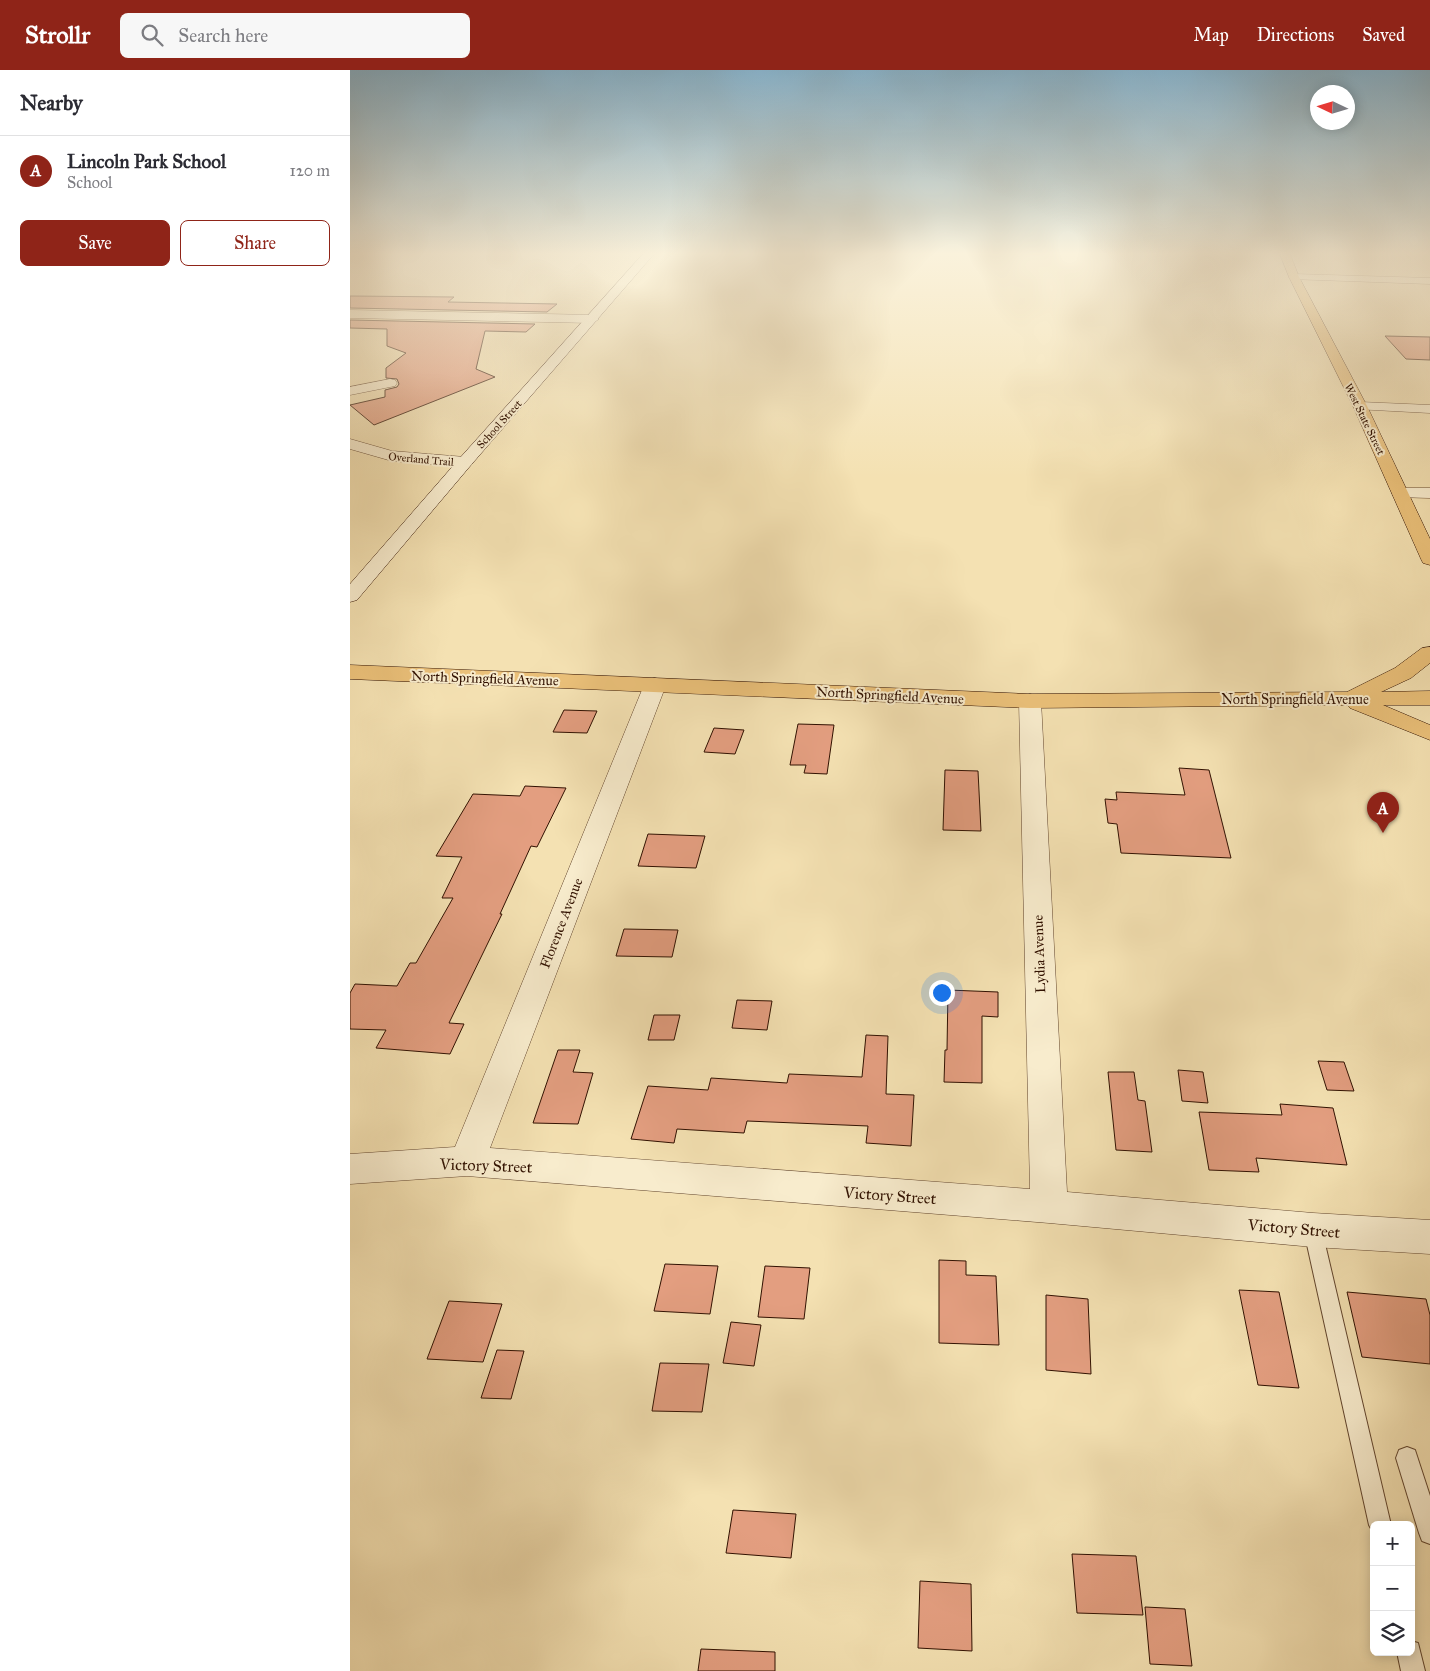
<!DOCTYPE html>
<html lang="en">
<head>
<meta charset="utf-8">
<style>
  :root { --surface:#fff; --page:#f7f7f7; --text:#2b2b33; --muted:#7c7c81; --line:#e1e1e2; --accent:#8f2418 }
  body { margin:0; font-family:"IM FELL Great Primer",serif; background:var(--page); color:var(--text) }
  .controls { position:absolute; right:15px; bottom:15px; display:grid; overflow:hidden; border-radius:8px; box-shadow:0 2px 12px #0003 }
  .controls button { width:45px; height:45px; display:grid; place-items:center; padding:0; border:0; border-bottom:1px solid var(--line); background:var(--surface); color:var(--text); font:25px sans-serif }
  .compass { position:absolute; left:960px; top:15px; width:45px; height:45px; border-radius:50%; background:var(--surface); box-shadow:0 2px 12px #0003; rotate:274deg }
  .you { position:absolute; left:591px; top:922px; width:18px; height:18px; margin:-12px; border:4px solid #fff; border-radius:50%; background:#1a73e8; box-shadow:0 0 0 8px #1a73e833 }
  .badge { display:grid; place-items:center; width:32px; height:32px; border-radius:50%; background:var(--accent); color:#fff; font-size:16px; font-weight:700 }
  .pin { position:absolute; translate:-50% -41px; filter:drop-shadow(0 1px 2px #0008) }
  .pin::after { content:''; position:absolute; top:26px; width:18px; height:15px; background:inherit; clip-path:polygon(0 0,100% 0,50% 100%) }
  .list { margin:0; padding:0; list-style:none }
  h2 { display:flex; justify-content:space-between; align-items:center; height:65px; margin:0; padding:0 20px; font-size:21px }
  h2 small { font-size:16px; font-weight:400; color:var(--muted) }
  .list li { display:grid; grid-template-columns:32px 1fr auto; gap:15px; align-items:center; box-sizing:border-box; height:70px; padding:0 20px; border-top:1px solid var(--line) }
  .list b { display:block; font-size:19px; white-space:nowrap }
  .list p { margin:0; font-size:16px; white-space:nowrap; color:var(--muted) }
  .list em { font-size:16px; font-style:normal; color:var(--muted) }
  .actions { display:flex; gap:10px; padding:15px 20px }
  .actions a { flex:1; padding:11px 0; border:1px solid var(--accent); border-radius:8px; text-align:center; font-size:18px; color:var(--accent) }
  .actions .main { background:var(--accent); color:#fff }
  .icon { flex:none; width:28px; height:28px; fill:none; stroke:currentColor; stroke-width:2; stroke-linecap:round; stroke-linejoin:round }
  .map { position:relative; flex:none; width:1080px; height:1601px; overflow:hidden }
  header { display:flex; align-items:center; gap:30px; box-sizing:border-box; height:70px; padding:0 25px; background:var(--accent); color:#fff }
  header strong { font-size:24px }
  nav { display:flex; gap:28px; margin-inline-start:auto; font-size:18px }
  .search { width:350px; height:45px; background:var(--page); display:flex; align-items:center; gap:12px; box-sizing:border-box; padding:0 18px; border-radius:8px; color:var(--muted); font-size:19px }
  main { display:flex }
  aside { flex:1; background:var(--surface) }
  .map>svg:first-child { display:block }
  .building { fill:#e39e80; stroke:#311101 }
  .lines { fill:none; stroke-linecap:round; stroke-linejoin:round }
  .service-casing { stroke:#62452d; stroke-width:2 }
  .minor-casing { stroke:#62452d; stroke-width:1 }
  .secondary-casing { stroke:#311101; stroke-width:1 }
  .primary-casing { stroke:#311101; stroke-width:1 }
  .service { fill:#f8eccd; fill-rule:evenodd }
  .minor { fill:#f8eccd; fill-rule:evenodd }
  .secondary { fill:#f8eccd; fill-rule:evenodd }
  .primary { fill:#eac079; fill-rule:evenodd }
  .labels { text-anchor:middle; stroke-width:4; stroke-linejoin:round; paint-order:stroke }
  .far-street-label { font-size:11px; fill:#311101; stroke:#f8eccd }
  .street-label { font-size:14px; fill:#311101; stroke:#f8eccd }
  .near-street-label { font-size:16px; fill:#311101; stroke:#f8eccd }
</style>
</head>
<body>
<header>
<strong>Strollr</strong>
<div class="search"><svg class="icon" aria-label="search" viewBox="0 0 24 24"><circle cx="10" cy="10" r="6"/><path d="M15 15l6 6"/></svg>Search here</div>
<nav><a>Map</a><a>Directions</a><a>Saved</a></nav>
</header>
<main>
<aside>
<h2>Nearby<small></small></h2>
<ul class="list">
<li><span class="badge">A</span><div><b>Lincoln Park School</b><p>School</p></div><em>120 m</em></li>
</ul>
<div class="actions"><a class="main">Save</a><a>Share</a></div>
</aside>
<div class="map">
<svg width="1080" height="1601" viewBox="0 0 1080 1601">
  <rect width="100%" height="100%" fill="#f4e1b2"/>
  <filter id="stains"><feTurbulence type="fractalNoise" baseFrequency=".004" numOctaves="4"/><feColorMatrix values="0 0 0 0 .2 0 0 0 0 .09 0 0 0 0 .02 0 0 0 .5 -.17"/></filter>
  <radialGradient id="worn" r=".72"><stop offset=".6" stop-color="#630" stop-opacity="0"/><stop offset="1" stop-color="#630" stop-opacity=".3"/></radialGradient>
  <g class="building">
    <path d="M 0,226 L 104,227 L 98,232 L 207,234 L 197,242 L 0,238 Z"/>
    <path d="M 0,250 L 185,254 L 176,262 L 135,261 L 126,299 L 145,307 L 24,355 L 0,335 L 35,327 L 35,320 L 47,317 L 49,314 L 47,309 L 36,308 L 36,298 L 56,283 L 37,276 L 37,259 L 0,258 Z"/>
    <path d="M 1035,266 L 1080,267 L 1080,290 L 1056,289 Z"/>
    <path d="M 214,640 L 247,641 L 237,663 L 203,662 Z"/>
    <path d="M 448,654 L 484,655 L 477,704 L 454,703 L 456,695 L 440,695 Z"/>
    <path d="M 364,658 L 394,660 L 385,684 L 354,682 Z"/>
    <path d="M 829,698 L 859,700 L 881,788 L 771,783 L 767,754 L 758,753 L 755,729 L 767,730 L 766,722 L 835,725 Z"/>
    <path d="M 595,700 L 628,701 L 631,761 L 593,760 Z"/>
    <path d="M 175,716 L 216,718 L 187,777 L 181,776 L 150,844 L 152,844 L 99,953 L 114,954 L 100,984 L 26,978 L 36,960 L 0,959 L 0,923 L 5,914 L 47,916 L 60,893 L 66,893 L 103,828 L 92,828 L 112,787 L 86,786 L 123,724 L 170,726 Z"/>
    <path d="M 298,764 L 355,766 L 346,798 L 288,796 Z"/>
    <path d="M 274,859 L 328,860 L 322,887 L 266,886 Z"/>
    <path d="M 598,920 L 648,922 L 648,947 L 632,946 L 632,1013 L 594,1012 L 595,980 L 597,980 Z"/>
    <path d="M 387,930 L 422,931 L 417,960 L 382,958 Z"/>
    <path d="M 304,945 L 330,945 L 324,970 L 298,970 Z"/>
    <path d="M 516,965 L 538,966 L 536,1024 L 564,1025 L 561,1076 L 516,1073 L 518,1056 L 397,1051 L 394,1063 L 327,1059 L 324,1073 L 281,1069 L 298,1016 L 358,1020 L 361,1008 L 437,1013 L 439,1004 L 512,1007 Z"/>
    <path d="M 208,980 L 230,980 L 223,1002 L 243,1003 L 228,1054 L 183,1053 Z"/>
    <path d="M 968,991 L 994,992 L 1004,1021 L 977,1020 Z"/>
    <path d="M 828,1000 L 853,1002 L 858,1033 L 832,1031 Z"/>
    <path d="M 758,1002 L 784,1002 L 788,1030 L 795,1031 L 802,1082 L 766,1080 Z"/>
    <path d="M 930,1034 L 983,1038 L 997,1095 L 906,1088 L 909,1102 L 859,1100 L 849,1042 L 932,1045 Z"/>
    <path d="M 589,1190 L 616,1191 L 616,1205 L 646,1206 L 649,1275 L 589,1273 Z"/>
    <path d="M 315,1194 L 368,1196 L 360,1244 L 304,1241 Z"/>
    <path d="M 415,1196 L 460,1198 L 454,1249 L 408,1247 Z"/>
    <path d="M 889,1220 L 929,1222 L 949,1318 L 908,1315 Z"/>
    <path d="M 997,1222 L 1076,1229 L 1080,1245 L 1080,1294 L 1012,1287 Z"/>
    <path d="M 696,1225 L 738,1229 L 741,1304 L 696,1300 Z"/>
    <path d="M 99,1231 L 152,1234 L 133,1292 L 77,1289 Z"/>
    <path d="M 381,1252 L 411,1255 L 404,1296 L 373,1293 Z"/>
    <path d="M 147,1280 L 174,1281 L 161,1329 L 131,1328 Z"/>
    <path d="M 310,1293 L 359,1294 L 352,1342 L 302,1341 Z"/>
    <path d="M 383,1440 L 446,1444 L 441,1488 L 376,1483 Z"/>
    <path d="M 722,1484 L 786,1486 L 793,1545 L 727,1543 Z"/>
    <path d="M 570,1511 L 621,1514 L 622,1581 L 568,1578 Z"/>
    <path d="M 795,1537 L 835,1539 L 842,1596 L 800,1594 Z"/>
    <path d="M 351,1579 L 425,1582 L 425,1601 L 348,1601 Z"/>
  </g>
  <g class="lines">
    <defs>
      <g id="service">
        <path d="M 963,1153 L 970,1155 L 972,1161 L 1041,1455 L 1024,1455 L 1024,1464 L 1019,1455 L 954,1161 L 956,1155 Z"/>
        <path d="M 1057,1377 L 1065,1380 L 1080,1426 L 1080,1474 L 1072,1471 L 1069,1463 L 1046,1388 L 1049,1380 Z"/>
        <path d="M 1061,1571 L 1068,1573 L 1075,1601 L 1051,1601 L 1047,1582 L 1061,1582 Z"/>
      </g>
      <g id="minor">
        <path d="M 944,204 L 1080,208 L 1080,214 L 940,209 L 939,207 L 940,205 Z"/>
        <path d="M 0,240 L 243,245 L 249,249 L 243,253 L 0,248 Z"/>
        <path d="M 40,309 L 45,310 L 47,313 L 45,316 L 0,325 L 0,317 Z"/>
        <path d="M 1010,332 L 1080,335 L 1080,343 L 1005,339 L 1003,336 L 1005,333 Z"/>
        <path d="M 0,369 L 42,381 L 115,387 L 121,389 L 123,392 L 121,395 L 115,397 L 42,391 L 0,379 Z"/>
        <path d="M 1050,418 L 1080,418 L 1080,428 L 1044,427 L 1042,423 L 1044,419 Z"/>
        <path d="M 305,608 L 313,610 L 316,615 L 140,1078 L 680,1119 L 669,631 L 672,626 L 680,624 L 688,626 L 691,631 L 717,1122 L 963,1143 L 1080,1150 L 1080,1184 L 963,1177 L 699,1153 L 117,1106 L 0,1114 L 0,1084 L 105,1077 L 294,615 L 297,610 Z"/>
      </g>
      <path id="secondary" d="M 293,184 L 304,184 L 121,395 L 7,530 L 0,532 L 0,514 L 109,389 Z"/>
      <g id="primary">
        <path d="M 930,184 L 940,184 L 949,207 L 1017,336 L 1080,469 L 1080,495 L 1073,493 L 1071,489 L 1003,336 L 939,207 Z"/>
        <path d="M 1080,577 L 1080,593 L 1061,608 L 1031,622 L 1080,621 L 1080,635 L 1033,635 L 1080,655 L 1080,670 L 1000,638 L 998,635 L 680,638 L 0,609 L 0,595 L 680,624 L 997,622 L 1045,598 L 1072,578 Z"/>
      </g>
    </defs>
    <use href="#service" class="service-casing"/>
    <use href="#minor" class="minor-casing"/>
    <use href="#secondary" class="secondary-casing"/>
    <use href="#primary" class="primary-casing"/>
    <use href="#service" class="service"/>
    <use href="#minor" class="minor"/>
    <use href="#secondary" class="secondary"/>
    <use href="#primary" class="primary"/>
  </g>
  <linearGradient id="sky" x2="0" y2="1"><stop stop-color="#89b7d2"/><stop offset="0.45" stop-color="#faf2dc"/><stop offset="1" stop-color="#faf2dc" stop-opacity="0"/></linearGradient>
  <rect width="1080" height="408" fill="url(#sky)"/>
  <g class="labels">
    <g class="far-street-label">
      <text transform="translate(1015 349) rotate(64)" y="4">West State Street</text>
      <text transform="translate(149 354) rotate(-48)" y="4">School Street</text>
      <text transform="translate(71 389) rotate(5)" y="4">Overland Trail</text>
    </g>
    <g class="street-label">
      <text transform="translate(135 608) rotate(2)" y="5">North Springfield Avenue</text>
      <text transform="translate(540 625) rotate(3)" y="5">North Springfield Avenue</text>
      <text x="945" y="634">North Springfield Avenue</text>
      <text transform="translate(211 853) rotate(-69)" y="5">Florence Avenue</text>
      <text transform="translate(689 884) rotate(-92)" y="5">Lydia Avenue</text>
    </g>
    <g class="near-street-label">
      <text transform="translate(136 1095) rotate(2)" y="6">Victory Street</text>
      <text transform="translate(540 1125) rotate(4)" y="6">Victory Street</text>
      <text transform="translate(944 1158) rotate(5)" y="6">Victory Street</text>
    </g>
  </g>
  <rect width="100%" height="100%" filter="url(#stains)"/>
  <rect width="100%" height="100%" fill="url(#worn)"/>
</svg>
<div class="controls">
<button>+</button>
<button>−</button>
<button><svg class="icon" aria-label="layers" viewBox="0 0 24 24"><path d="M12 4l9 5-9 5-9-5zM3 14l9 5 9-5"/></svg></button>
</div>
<svg class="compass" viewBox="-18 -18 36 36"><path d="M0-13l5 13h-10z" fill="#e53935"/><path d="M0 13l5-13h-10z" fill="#7c7c81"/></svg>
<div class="you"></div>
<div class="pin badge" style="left:1033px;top:763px">A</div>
</div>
</main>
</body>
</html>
